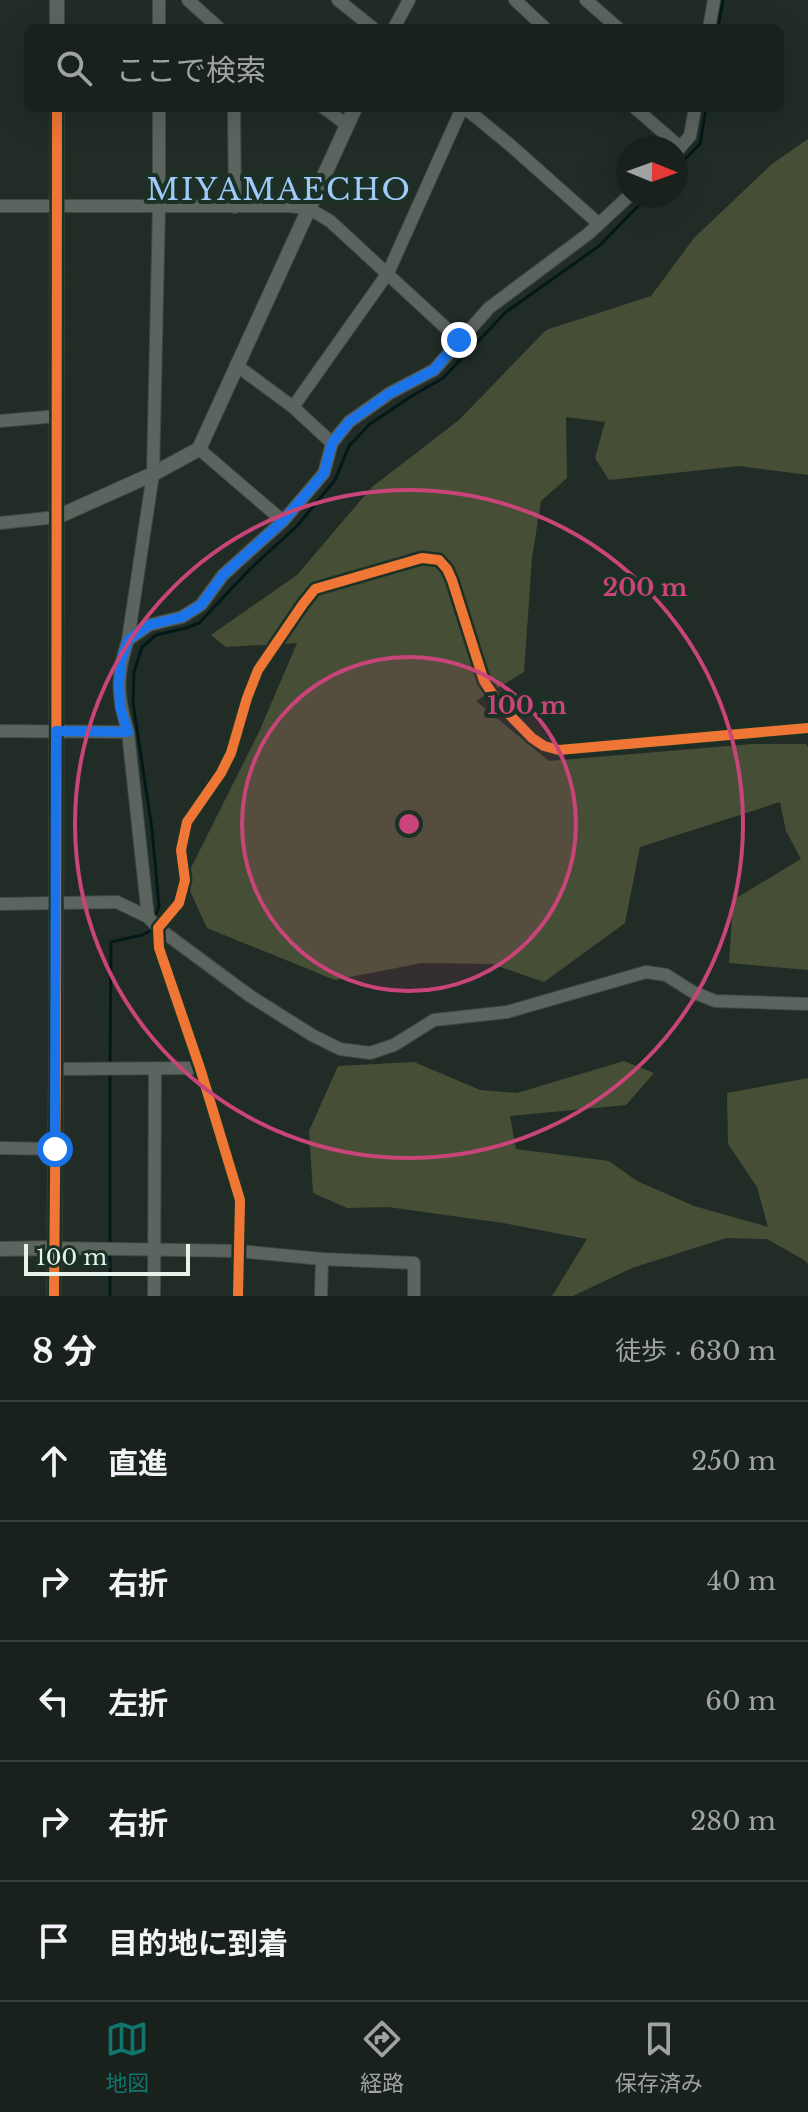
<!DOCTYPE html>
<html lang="ja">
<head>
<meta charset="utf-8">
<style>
  :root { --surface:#19211c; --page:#222925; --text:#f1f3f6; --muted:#9fa3a3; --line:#373e3b; --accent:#0f766e }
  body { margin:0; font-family:"Libre Baskerville","Noto Sans JP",serif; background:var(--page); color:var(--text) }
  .compass { position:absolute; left:616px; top:136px; width:72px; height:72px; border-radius:50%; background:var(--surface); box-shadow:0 8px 32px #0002; rotate:91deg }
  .scale { position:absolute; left:24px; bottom:20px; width:166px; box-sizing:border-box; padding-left:8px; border:4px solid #e6f3eb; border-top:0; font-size:22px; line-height:28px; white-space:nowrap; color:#e6f3eb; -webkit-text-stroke:6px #1c3125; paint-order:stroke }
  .stop { position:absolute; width:24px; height:24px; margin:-18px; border:6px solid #1a73e8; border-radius:50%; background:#fff }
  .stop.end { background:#1a73e8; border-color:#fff; box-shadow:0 2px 8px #0008 }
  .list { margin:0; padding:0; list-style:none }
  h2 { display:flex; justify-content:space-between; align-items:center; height:104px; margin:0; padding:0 32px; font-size:34px }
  h2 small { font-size:26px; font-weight:400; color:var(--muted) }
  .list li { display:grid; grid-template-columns:52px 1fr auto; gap:24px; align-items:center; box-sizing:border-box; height:120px; padding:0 32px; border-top:2px solid var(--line) }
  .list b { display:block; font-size:30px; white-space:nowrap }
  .list em { font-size:26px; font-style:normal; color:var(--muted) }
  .icon { flex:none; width:44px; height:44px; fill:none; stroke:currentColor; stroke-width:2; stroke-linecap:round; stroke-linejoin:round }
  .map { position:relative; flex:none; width:808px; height:1296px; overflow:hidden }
  .search { position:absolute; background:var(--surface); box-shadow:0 8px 32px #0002; left:24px; right:24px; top:24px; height:88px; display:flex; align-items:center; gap:20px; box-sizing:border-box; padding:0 28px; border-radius:12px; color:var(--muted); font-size:30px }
  .sheet { height:704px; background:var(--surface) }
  nav { display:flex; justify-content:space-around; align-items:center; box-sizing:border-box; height:112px; border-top:2px solid var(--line); background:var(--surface); font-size:22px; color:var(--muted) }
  nav a { display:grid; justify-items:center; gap:4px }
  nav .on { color:var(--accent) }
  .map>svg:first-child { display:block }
  .forest { fill:#464f36 }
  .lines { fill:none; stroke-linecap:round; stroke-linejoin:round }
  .stream { stroke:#031919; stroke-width:3 }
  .minor-casing { stroke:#3f4943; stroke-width:14 }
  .tertiary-casing { stroke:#3f4943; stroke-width:16 }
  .minor { stroke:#5c645f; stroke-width:12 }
  .tertiary { stroke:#5c645f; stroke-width:14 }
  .cycleway-casing { stroke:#1c3125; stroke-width:15 }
  .cycleway { stroke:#f07635; stroke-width:10 }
  .route { stroke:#1a73e8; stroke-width:10 }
  .ring { fill:none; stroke:#c94478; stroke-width:4 }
  .labels { text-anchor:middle; stroke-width:8; stroke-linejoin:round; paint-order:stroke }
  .quarter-label { font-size:30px; letter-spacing:2px; fill:#a0caf9; stroke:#1c3125 }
  .centre { fill:#c94478; stroke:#1c3125; stroke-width:4 }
  .ring-label { font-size:24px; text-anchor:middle; font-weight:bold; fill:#c94478; stroke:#1c3125; stroke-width:8; stroke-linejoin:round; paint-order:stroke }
</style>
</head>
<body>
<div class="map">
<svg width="808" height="1296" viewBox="0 0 808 1296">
  <rect width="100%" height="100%" fill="#212c26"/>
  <g class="forest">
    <path d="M 808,139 L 808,475 L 739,466 L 609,480 L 595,458 L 605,422 L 566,417 L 567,478 L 541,501 L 532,558 L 524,672 L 476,701 L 549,761 L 752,744 L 806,744 L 808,747 L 808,970 L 729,963 L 733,900 L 801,859 L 786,831 L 780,802 L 640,847 L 625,923 L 544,982 L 492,964 L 422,963 L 335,980 L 207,928 L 185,880 L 259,732 L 297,643 L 226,647 L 211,635 L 297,575 L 372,487 L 459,420 L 546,330 L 651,296 L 694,238 L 772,164 Z"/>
    <path d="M 624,1061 L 654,1073 L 626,1105 L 510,1116 L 516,1149 L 609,1161 L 637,1181 L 694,1206 L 768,1227 L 757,1187 L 728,1144 L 727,1093 L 808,1078 L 808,1264 L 804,1260 L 767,1239 L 726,1238 L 632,1268 L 573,1296 L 552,1296 L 587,1239 L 503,1223 L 388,1207 L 347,1208 L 313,1193 L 309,1131 L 338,1066 L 414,1062 L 480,1090 L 517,1093 Z"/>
  </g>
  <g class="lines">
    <g class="stream">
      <path d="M 718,28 L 723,0"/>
      <path d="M 676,168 L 700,144 L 706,108"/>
      <path d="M 155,917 L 159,906 L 152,829 L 133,703 L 134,672 L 142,647 L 156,635 L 186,628 L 199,623 L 251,568 L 297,526 L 335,480 L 349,446 L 370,424 L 410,397 L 443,378 L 506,312 L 599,246 L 648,196"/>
      <path d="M 110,1067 L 111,942 L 142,935 L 150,931 L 151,928"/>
      <path d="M 110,1247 L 110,1074"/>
      <path d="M 110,1254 L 110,1296"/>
    </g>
    <defs>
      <g id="minor">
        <path d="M 159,0 L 159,28"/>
        <path d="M 188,0 L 219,28"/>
        <path d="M 338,0 L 373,28"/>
        <path d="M 515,0 L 545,28"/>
        <path d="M 586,0 L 618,28"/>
        <path d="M 394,28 L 409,0"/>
        <path d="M 709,28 L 714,0"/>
        <path d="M 234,108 L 235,207"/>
        <path d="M 324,108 L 347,125"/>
        <path d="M 465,108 L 509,144 L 599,224"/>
        <path d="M 635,108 L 680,147"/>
        <path d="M 677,151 L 690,136 L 695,108"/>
        <path d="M 0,206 L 288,206 L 308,208 L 330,221 L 459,340"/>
        <path d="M 236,365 L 293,407 L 332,443"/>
        <path d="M 293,407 L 388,273 L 462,108"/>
        <path d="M 0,421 L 57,416"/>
        <path d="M 199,449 L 283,521"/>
        <path d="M 0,523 L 57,517"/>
        <path d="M 128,640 L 149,625 L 182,617 L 201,605 L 223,575 L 283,521 L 324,473 L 332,443 L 349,422 L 390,393 L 434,370 L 489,308 L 588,234 L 629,196"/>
        <path d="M 0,731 L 128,732"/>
        <path d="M 0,904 L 117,902 L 148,917 L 158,928 L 250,996 L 312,1035 L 340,1049 L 370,1053 L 394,1045 L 434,1020 L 507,1012 L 646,972 L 666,975 L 693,992 L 715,1001 L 808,1004"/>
        <path d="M 148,917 L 128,732 C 117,696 116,677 128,640 L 153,474 L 159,207 L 159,108"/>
        <path d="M 56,1069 L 200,1068"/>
        <path d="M 0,1148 L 55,1149"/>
        <path d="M 55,1248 L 239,1251 L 322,1259 L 414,1263 L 414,1296"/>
        <path d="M 154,1296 L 155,1070"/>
        <path d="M 238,1296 L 240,1200 L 200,1068 L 159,948 L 158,928 L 179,903 L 185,880 L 181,850 L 187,822 L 221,773 L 231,753 L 247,698 L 258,670 L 303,604 L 315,589 L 422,558 L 439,560 L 447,569 L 452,580 L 484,681 L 500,705 L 532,738 L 544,746 L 559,750 L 808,728"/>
        <path d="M 321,1296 L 322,1259"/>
      </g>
      <g id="tertiary">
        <path d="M 57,28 L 57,0"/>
        <path d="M 57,517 L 153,474 L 199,449 L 355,108"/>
        <path d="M 0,1249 L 55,1248"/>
        <path d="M 54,1296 L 56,1069 L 57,108"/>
      </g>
    </defs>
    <use href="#minor" class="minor-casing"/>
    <use href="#tertiary" class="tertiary-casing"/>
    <use href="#minor" class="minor"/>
    <use href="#tertiary" class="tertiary"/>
    <defs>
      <g id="cycleway">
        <path d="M 54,1296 L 56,1069 L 57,108"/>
        <path d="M 238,1296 L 240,1200 L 200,1068 L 159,948 L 158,928 L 179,903 L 185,880 L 181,850 L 187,822 L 221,773 L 231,753 L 247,698 L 258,670 L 303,604 L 315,589 L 422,558 L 439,560 L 447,569 L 452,580 L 484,681 L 500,705 L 532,738 L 544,746 L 559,750 L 808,728"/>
      </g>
    </defs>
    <use href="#cycleway" class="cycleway-casing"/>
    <use href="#cycleway" class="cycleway"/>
  </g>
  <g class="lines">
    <path class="route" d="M 55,1149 L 56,731 L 128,732 L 120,707 L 119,683 L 121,661 L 128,640 L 149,625 L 182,617 L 201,605 L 223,575 L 283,521 L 324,473 L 332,443 L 349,422 L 390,393 L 434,370 L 459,340"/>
  </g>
  <circle cx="409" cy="824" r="167" fill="#c94478" fill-opacity=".12"/>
  <g class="ring">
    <circle cx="409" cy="824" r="167"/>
    <circle cx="409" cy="824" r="334"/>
  </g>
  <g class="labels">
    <g class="quarter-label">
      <text x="279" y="200">MIYAMAECHO</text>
    </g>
  </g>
  <circle cx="409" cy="824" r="12" class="centre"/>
  <g class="ring-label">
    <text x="645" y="596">200 m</text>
    <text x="527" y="714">100 m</text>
  </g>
</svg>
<svg class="compass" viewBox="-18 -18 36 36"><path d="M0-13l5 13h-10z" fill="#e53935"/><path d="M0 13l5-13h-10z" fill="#9fa3a3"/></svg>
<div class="scale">100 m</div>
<div class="stop" style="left:55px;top:1149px"></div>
<div class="stop end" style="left:459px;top:340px"></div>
<div class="search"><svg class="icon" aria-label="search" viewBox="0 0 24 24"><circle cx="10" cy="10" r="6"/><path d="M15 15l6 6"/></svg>ここで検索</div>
</div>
<section class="sheet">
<h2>8 分<small>徒歩 · 630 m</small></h2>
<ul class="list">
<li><svg class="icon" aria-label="ahead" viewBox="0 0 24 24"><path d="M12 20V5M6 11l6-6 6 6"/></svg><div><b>直進</b></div><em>250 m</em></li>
<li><svg class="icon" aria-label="right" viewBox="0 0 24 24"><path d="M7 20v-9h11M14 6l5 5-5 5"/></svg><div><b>右折</b></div><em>40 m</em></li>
<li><svg class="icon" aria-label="left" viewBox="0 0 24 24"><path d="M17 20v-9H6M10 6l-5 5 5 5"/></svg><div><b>左折</b></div><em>60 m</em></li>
<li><svg class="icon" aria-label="right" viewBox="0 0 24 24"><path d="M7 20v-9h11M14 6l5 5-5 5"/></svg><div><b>右折</b></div><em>280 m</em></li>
<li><svg class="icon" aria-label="arrive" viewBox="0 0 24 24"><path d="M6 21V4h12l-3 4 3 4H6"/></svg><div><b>目的地に到着</b></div></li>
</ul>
</section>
<nav>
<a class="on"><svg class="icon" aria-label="map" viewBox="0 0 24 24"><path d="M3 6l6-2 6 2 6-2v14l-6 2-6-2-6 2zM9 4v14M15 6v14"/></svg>地図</a>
<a><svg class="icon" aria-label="directions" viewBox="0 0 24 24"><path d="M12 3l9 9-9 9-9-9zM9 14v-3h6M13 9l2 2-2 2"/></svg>経路</a>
<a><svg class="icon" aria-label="saved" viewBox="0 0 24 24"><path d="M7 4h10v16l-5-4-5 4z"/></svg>保存済み</a>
</nav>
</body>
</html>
